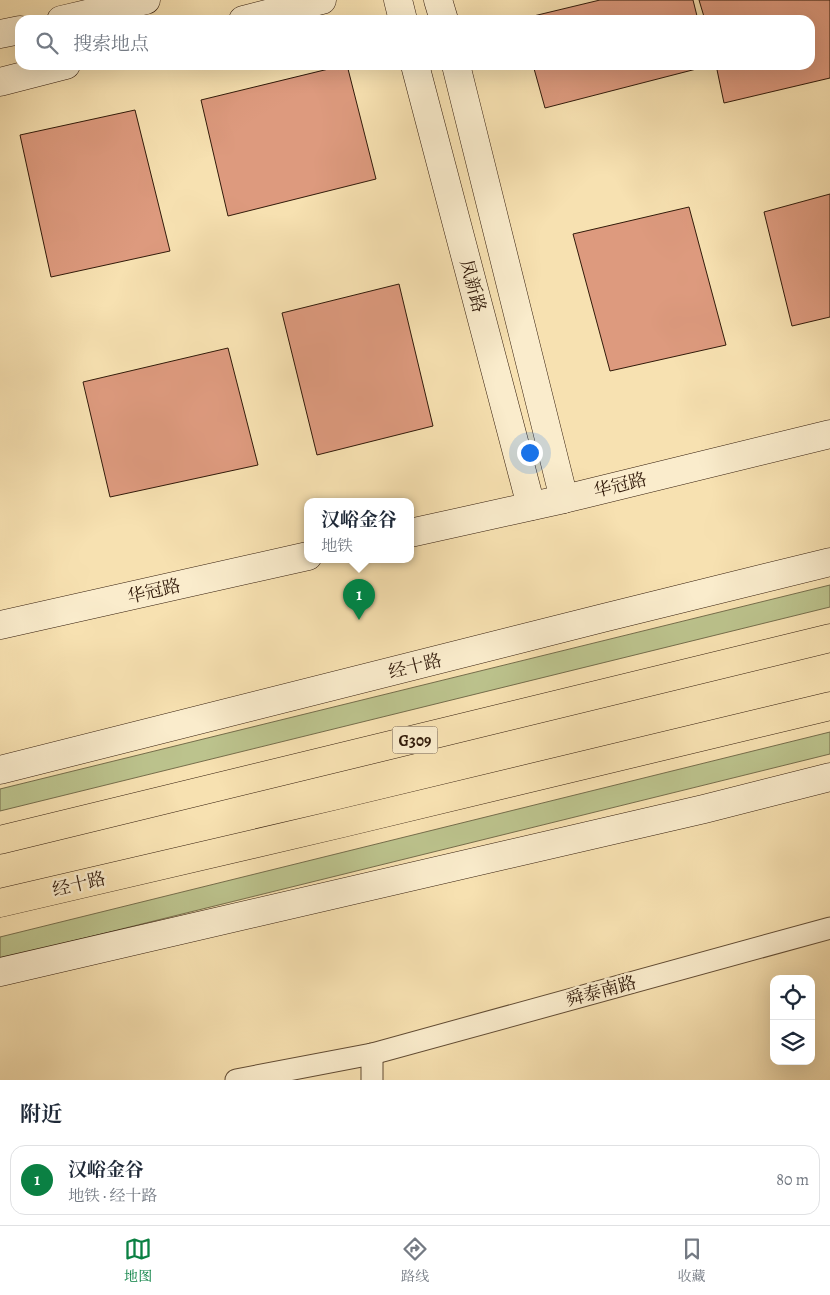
<!DOCTYPE html>
<html lang="zh">
<head>
<meta charset="utf-8">
<style>
  :root { --surface:#fff; --page:#f2f2f3; --text:#1f2937; --muted:#747a83; --line:#e0e1e3; --accent:#0b8043 }
  body { margin:0; font-family:Alegreya,"Noto Serif SC",serif; background:var(--page); color:var(--text) }
  .controls { position:absolute; right:15px; bottom:15px; display:grid; overflow:hidden; border-radius:10px; box-shadow:0 5px 20px #0002 }
  .controls button { width:45px; height:45px; display:grid; place-items:center; padding:0; border:0; border-bottom:1px solid var(--line); background:var(--surface); color:var(--text); font:25px sans-serif }
  .you { position:absolute; left:529px; top:452px; width:18px; height:18px; margin:-12px; border:4px solid #fff; border-radius:50%; background:#1a73e8; box-shadow:0 0 0 8px #1a73e833 }
  .badge { display:grid; place-items:center; width:32px; height:32px; border-radius:50%; background:var(--accent); color:#fff; font-size:16px; font-weight:700 }
  .pin { position:absolute; translate:-50% -41px; filter:drop-shadow(0 1px 2px #0008) }
  .pin::after { content:''; position:absolute; top:26px; width:18px; height:15px; background:inherit; clip-path:polygon(0 0,100% 0,50% 100%) }
  .popup { position:absolute; left:304px; top:498px; width:110px; height:65px; box-sizing:border-box; display:grid; place-content:center; border-radius:10px; background:var(--surface); filter:drop-shadow(0 1px 4px #0005); font-size:16px; white-space:nowrap; color:var(--muted) }
  .popup b { font-size:19px; color:var(--text) }
  .popup::after { content:''; position:absolute; left:50%; top:100%; margin-left:-10px; border:10px solid transparent; border-top-color:var(--surface) }
  .list { margin:0; padding:0; list-style:none }
  h2 { display:flex; justify-content:space-between; align-items:center; height:65px; margin:0; padding:0 20px; font-size:21px }
  h2 small { font-size:16px; font-weight:400; color:var(--muted) }
  .list li { display:grid; grid-template-columns:32px 1fr auto; gap:15px; align-items:center; box-sizing:border-box; height:70px; margin:0 10px 10px; padding:0 10px; border:1px solid var(--line); border-radius:15px }
  .list b { display:block; font-size:19px; white-space:nowrap }
  .list p { margin:0; font-size:16px; white-space:nowrap; color:var(--muted) }
  .list em { font-size:16px; font-style:normal; color:var(--muted) }
  .icon { flex:none; width:28px; height:28px; fill:none; stroke:currentColor; stroke-width:2; stroke-linecap:round; stroke-linejoin:round }
  .map { position:relative; flex:none; width:830px; height:1080px; overflow:hidden }
  .search { position:absolute; background:var(--surface); box-shadow:0 5px 20px #0002; left:15px; right:15px; top:15px; height:55px; display:flex; align-items:center; gap:12px; box-sizing:border-box; padding:0 18px; border-radius:15px; color:var(--muted); font-size:19px }
  .sheet { height:145px; background:var(--surface) }
  nav { display:flex; justify-content:space-around; align-items:center; box-sizing:border-box; height:70px; border-top:1px solid var(--line); background:var(--surface); font-size:14px; color:var(--muted) }
  nav a { display:grid; justify-items:center; gap:2px }
  nav .on { color:var(--accent) }
  .map>svg:first-child { display:block }
  .green { fill:#bcc38d; stroke:#766e4c }
  .building { fill:#dd9a7e; stroke:#311a0a }
  .lines { fill:none; stroke-linecap:round; stroke-linejoin:round }
  .street-casing { stroke:#624c34; stroke-width:23 }
  .secondary-casing { stroke:#311a0a; stroke-width:29 }
  .highway-casing { stroke:#311a0a; stroke-width:29 }
  .street { stroke:#faeccc; stroke-width:21 }
  .secondary { stroke:#faeccc; stroke-width:28 }
  .highway { stroke:#f7e1b1; stroke-width:28 }
  .labels { text-anchor:middle; stroke-width:5; stroke-linejoin:round; paint-order:stroke }
  .shield { fill:#faeccc; stroke:#6d5944; stroke-width:1 }
  .shield-label { font-size:16px; font-weight:bold; fill:#311a0a }
  .street-label { font-size:18px; fill:#311a0a; stroke:#faeccc }
</style>
</head>
<body>
<div class="map">
<svg width="830" height="1080" viewBox="0 0 830 1080">
  <rect width="100%" height="100%" fill="#f7e1b1"/>
  <filter id="stains"><feTurbulence type="fractalNoise" baseFrequency=".004" numOctaves="4"/><feColorMatrix values="0 0 0 0 .2 0 0 0 0 .09 0 0 0 0 .02 0 0 0 .5 -.17"/></filter>
  <radialGradient id="worn" r=".72"><stop offset=".6" stop-color="#630" stop-opacity="0"/><stop offset="1" stop-color="#630" stop-opacity=".3"/></radialGradient>
  <g class="green">
    <path d="M 830,585 L 830,607 L 0,811 L 0,789 Z"/>
    <path d="M 830,732 L 830,754 L 0,959 L 0,937 Z"/>
  </g>
  <g class="building">
    <path d="M 600,0 L 693,0 L 698,20 L 521,19 Z"/>
    <path d="M 699,0 L 830,0 L 830,78 L 724,103 L 716,65 L 810,65 L 810,20 L 705,20 Z"/>
    <path d="M 345,65 L 347,65 L 376,179 L 228,216 L 201,100 Z"/>
    <path d="M 533,65 L 708,65 L 708,66 L 545,108 Z"/>
    <path d="M 135,110 L 170,251 L 51,277 L 20,135 Z"/>
    <path d="M 830,194 L 830,317 L 792,326 L 764,212 Z"/>
    <path d="M 689,207 L 726,345 L 610,371 L 573,234 Z"/>
    <path d="M 399,284 L 433,426 L 317,455 L 282,313 Z"/>
    <path d="M 228,348 L 258,465 L 110,497 L 83,382 Z"/>
  </g>
  <g class="lines">
    <defs>
      <g id="street">
        <path d="M 372,1054 L 372,1080"/>
        <path d="M 236,1080 L 372,1054 L 830,928"/>
      </g>
      <g id="secondary">
        <path d="M 398,0 L 403,20"/>
        <path d="M 438,0 L 444,20"/>
        <path d="M 61,20 L 146,0"/>
        <path d="M 243,20 L 322,0"/>
        <path d="M 0,34 L 20,30"/>
        <path d="M 415,65 L 531,506"/>
        <path d="M 456,65 L 564,499"/>
        <path d="M 0,82 L 66,65"/>
        <path d="M 410,533 L 564,499 L 830,434"/>
        <path d="M 0,625 L 308,556"/>
        <path d="M 0,770 L 603,618 L 830,562"/>
        <path d="M 0,972 L 704,809 L 830,777"/>
      </g>
      <g id="highway">
        <path d="M 0,840 L 830,638"/>
        <path d="M 0,903 L 343,823 L 830,706"/>
      </g>
    </defs>
    <use href="#street" class="street-casing"/>
    <use href="#secondary" class="secondary-casing"/>
    <use href="#highway" class="highway-casing"/>
    <use href="#street" class="street"/>
    <use href="#secondary" class="secondary"/>
    <use href="#highway" class="highway"/>
  </g>
  <g class="labels">
    <rect class="shield" x="392.5" y="726.5" width="45" height="27" rx="4"/>
    <g class="shield-label">
      <text x="415" y="746">G309</text>
    </g>
    <g class="street-label">
      <text transform="translate(473 286) rotate(75)" y="6">凤新路</text>
      <text transform="translate(620 485) rotate(-14)" y="6">华冠路</text>
      <text transform="translate(154 591) rotate(-13)" y="6">华冠路</text>
      <text transform="translate(415 666) rotate(-14)" y="6">经十路</text>
      <text transform="translate(79 884) rotate(-13)" y="6">经十路</text>
      <text transform="translate(601 991) rotate(-15)" y="6">舜泰南路</text>
    </g>
  </g>
  <rect width="100%" height="100%" filter="url(#stains)"/>
  <rect width="100%" height="100%" fill="url(#worn)"/>
</svg>
<div class="controls">
<button><svg class="icon" aria-label="locate" viewBox="0 0 24 24"><circle cx="12" cy="12" r="6"/><path d="M12 2v4M12 18v4M2 12h4M18 12h4"/></svg></button>
<button><svg class="icon" aria-label="layers" viewBox="0 0 24 24"><path d="M12 4l9 5-9 5-9-5zM3 14l9 5 9-5"/></svg></button>
</div>
<div class="you"></div>
<div class="pin badge" style="left:359px;top:620px">1</div>
<div class="popup"><b>汉峪金谷</b>地铁</div>
<div class="search"><svg class="icon" aria-label="search" viewBox="0 0 24 24"><circle cx="10" cy="10" r="6"/><path d="M15 15l6 6"/></svg>搜索地点</div>
</div>
<section class="sheet">
<h2>附近<small></small></h2>
<ul class="list">
<li><span class="badge">1</span><div><b>汉峪金谷</b><p>地铁 · 经十路</p></div><em>80 m</em></li>
</ul>
</section>
<nav>
<a class="on"><svg class="icon" aria-label="map" viewBox="0 0 24 24"><path d="M3 6l6-2 6 2 6-2v14l-6 2-6-2-6 2zM9 4v14M15 6v14"/></svg>地图</a>
<a><svg class="icon" aria-label="directions" viewBox="0 0 24 24"><path d="M12 3l9 9-9 9-9-9zM9 14v-3h6M13 9l2 2-2 2"/></svg>路线</a>
<a><svg class="icon" aria-label="saved" viewBox="0 0 24 24"><path d="M7 4h10v16l-5-4-5 4z"/></svg>收藏</a>
</nav>
</body>
</html>
